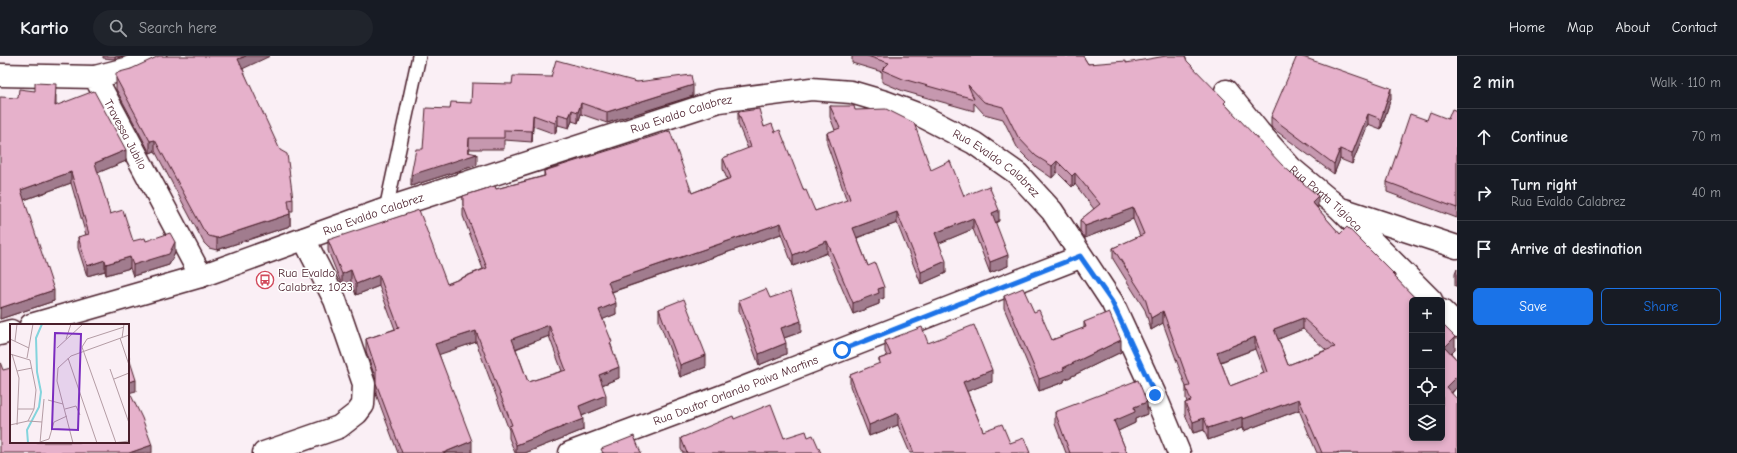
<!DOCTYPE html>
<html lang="en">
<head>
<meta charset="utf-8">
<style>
  :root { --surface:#171b24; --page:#20242c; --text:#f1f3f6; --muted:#9ea1a6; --line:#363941; --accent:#1a73e8 }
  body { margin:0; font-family:"Comic Neue",sans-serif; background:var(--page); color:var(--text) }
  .controls { position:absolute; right:12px; bottom:12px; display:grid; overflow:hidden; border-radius:6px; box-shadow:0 2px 6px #0003 }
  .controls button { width:36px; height:36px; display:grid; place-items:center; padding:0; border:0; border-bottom:1px solid var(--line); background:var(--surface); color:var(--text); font:20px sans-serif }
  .stop { position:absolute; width:12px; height:12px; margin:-9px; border:3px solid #1a73e8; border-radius:50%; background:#fff }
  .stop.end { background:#1a73e8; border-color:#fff; box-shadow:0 1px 4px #0008 }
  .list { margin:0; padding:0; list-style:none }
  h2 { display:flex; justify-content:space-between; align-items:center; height:52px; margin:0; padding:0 16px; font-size:17px }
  h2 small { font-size:13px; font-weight:400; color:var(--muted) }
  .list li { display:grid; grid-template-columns:26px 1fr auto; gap:12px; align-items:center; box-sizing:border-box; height:56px; padding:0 16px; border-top:1px solid var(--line) }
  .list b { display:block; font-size:15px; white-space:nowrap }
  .list p { margin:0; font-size:13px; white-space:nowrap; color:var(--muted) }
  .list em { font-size:13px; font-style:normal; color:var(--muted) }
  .actions { display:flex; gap:8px; padding:12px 16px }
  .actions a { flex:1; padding:9px 0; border:1px solid var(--accent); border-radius:6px; text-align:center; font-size:14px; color:var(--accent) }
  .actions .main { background:var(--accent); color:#fff }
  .icon { flex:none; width:22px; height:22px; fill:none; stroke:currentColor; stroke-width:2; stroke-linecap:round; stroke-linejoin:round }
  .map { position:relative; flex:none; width:1457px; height:397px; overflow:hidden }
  header { display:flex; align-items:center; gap:24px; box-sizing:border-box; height:56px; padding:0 20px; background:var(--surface); border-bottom:1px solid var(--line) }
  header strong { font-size:19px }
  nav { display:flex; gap:22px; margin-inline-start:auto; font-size:14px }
  .search { width:280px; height:36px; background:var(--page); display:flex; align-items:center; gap:10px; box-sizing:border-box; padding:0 14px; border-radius:22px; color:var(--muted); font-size:15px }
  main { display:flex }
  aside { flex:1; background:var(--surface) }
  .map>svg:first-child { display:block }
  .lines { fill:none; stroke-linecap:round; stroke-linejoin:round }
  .lane-casing { stroke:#4a1f2b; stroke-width:16 }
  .street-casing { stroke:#4a1f2b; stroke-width:25 }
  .lane { stroke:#fff; stroke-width:13 }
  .street { stroke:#fff; stroke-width:22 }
  .wall { fill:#c698af; stroke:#4a1f2b; fill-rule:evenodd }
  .shaded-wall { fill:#a17c8e; stroke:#4a1f2b }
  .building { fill:#e6b1cb; stroke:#4a1f2b; fill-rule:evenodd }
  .route { stroke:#1a73e8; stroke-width:5 }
  .labels { text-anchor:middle; stroke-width:3; stroke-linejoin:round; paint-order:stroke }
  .street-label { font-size:12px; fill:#4a1f2b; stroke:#fff }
  .poi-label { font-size:12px; fill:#4a1f2b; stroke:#fff; text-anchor:start }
  .inset-river { fill:none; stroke:#83d4dd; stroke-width:2 }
  .inset-road { fill:none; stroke:#b49ca4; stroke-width:1 }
  .view { fill:#7b2cbf; fill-opacity:0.15; stroke:#7b2cbf; stroke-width:2 }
  .inset-edge { fill:none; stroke:#4a1f2b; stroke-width:2 }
</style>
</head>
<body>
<header>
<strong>Kartio</strong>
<div class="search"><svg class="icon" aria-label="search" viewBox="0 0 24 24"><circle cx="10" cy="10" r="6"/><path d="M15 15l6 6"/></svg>Search here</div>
<nav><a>Home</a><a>Map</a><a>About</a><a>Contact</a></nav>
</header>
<main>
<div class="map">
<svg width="1457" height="397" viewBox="0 0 1457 397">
  <rect width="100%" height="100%" fill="#faeff5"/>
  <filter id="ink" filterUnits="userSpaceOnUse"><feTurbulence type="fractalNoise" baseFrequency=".025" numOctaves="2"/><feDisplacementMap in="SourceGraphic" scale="8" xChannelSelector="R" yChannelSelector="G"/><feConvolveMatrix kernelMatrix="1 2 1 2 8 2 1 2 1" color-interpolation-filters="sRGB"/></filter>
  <g filter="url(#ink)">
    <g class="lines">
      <defs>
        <path id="lane" d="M 386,153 L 419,0"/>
        <g id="street">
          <path id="s1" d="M 0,19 L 95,21 L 201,220"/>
          <path d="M 95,21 L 126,13 L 155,0"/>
          <path id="s2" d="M 1226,35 L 1259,76 L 1291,112 L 1339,152 L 1431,244"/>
          <path d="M 1344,154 L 1457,191"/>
          <path d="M 1442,255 L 1457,270"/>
          <path id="s3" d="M 31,269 L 201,220 L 386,153 L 719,45 L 811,33 L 851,36 L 885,46 L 922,60 L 974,87 L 1018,118 L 1052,155 L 1112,246 L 1155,339 L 1179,397"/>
          <path d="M 0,278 L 11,275"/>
          <path d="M 264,397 L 339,371 L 357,357 L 363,349 L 364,328 L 335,244 L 304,183"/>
          <path id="s4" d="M 570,397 L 720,341 L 1080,201"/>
        </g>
      </defs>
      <use href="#lane" class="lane-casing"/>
      <use href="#street" class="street-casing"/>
      <use href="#lane" class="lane"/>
      <use href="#street" class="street"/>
    </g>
    <g class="wall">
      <path d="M 103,0 L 123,0 L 115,3 L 103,2 Z"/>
      <path d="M 852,0 L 1083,0 L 1088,8 L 1187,5 L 1340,178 L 1395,219 L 1395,221 L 1405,232 L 1442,268 L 1455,293 L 1451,297 L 1457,304 L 1457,331 L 1452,337 L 1457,397 L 1317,397 L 1299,354 L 1243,375 L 1242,372 L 1208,384 L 1204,374 L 1193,377 L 1185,358 L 1185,347 L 1187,346 L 1186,343 L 1186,331 L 1163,267 L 1151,274 L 1145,254 L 1113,203 L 1113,192 L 1140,180 L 1133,163 L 1085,182 L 1080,175 L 1080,164 L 1094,153 L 1075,128 L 1072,131 L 1057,116 L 1052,122 L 1036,111 L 1018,93 L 1003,63 L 984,58 L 974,47 L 974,55 L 903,35 L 882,26 L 882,16 L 852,7 ZM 1303,273 L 1326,294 L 1288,309 L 1278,283 ZM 1255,293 L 1264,317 L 1230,330 L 1221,306 Z"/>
      <path d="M 131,13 L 243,13 L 293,143 L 293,155 L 290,155 L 290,170 L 217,194 L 209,192 L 204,187 L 155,95 L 150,97 L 116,33 L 116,22 Z"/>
      <path d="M 637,26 L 693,40 L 607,67 L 581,58 L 578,67 L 572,65 L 569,72 L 558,69 L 555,78 L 533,70 L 532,86 L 504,84 L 504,93 L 469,93 L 469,97 L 477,109 L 411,130 L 423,93 L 450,53 L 471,47 L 512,28 Z"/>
      <path d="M 56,39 L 56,50 L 126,105 L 97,117 L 110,158 L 133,185 L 146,185 L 175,197 L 169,209 L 133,220 L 130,212 L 106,219 L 105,215 L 87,220 L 78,192 L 78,181 L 86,179 L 71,127 L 24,144 L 54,245 L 0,263 L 18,42 Z"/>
      <path d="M 1391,42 L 1381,73 L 1368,68 L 1352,108 L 1340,103 L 1334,118 L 1271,71 L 1271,61 Z"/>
      <path d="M 830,50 L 855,54 L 964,140 L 999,165 L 995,167 L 1008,210 L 990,217 L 973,173 L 939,187 L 946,217 L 921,228 L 897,167 L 857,182 L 868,210 L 884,242 L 879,244 L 879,248 L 853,258 L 827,197 L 793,210 L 781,178 L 612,236 L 616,258 L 603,263 L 612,292 L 619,322 L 602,329 L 606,350 L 582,360 L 583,374 L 525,397 L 515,397 L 509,382 L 509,374 L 476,286 L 439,298 L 472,397 L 398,397 L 376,338 L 376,324 L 366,295 L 366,283 L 395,273 L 379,230 L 356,239 L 351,226 L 342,229 L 328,195 L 328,184 L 447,228 L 483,213 L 463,160 L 463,140 L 496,133 L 544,120 L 544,115 L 692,137 L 727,123 L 723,113 L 723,102 L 748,93 L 738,68 L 738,56 L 775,76 L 804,135 L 815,155 L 847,145 L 827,88 L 827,77 L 835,74 L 830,61 ZM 549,280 L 562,315 L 528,326 L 516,293 Z"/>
      <path d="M 1457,55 L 1457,162 L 1387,136 L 1387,126 L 1427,64 L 1448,63 Z"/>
      <path d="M 1457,213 L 1457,230 L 1455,230 L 1455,218 Z"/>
      <path d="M 1004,240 L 1034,256 L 1052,284 L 1084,272 L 1084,266 L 1121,296 L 1064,324 L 1064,326 L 1039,335 L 1004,252 Z"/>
      <path d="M 739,244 L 801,276 L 784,282 L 786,298 L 759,309 L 739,255 Z"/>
      <path d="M 659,253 L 706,311 L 680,321 L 659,265 Z"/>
      <path d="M 885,285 L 928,287 L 992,326 L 967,335 L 983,375 L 1010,387 L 1030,397 L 910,397 L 898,369 L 869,380 L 850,330 L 850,319 L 879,308 L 879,303 L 887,300 L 885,296 Z"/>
      <path d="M 1055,356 L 1147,358 L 1135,363 L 1135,367 L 1118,375 L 1127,397 L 1066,397 L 1055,368 Z"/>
      <path d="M 734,363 L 784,382 L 808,381 L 821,397 L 683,397 L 681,393 L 681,382 Z"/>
    </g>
    <g class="shaded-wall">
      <path d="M 115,0 L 123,0 L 115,3 Z"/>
      <path d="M 246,0 L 270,0 L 238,15 L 238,3 Z"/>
      <path d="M 693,29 L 693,40 L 607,67 L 607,56 Z"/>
      <path d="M 1391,32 L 1391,42 L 1381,73 L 1381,63 Z"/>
      <path d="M 581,47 L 581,58 L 578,67 L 578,56 Z"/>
      <path d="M 572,54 L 572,65 L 569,72 L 569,61 Z"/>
      <path d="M 558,58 L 558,69 L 555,78 L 555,67 Z"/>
      <path d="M 1368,58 L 1368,68 L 1352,108 L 1352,98 Z"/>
      <path d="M 533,59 L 533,70 L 532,86 L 532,75 Z"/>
      <path d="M 469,82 L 469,100 L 477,98 L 477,109 L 411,130 L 411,119 Z"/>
      <path d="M 155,84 L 155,95 L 150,97 L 150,85 Z"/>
      <path d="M 1340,93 L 1340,103 L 1334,118 L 1334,108 Z"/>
      <path d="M 126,94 L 126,105 L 95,118 L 95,107 Z"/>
      <path d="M 1057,105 L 1057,116 L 1052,122 L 1052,110 Z"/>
      <path d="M 71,116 L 71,127 L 21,145 L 21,134 Z"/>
      <path d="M 1075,117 L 1075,128 L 1072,131 L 1072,120 Z"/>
      <path d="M 1318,140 L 1318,152 L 1312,146 Z"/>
      <path d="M 1133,152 L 1133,163 L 1085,182 L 1085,170 Z"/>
      <path d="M 999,154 L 999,165 L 992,168 L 992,157 Z"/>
      <path d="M 897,156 L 897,167 L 853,183 L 853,172 Z"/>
      <path d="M 290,158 L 290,170 L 217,194 L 217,182 Z"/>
      <path d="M 973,162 L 973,173 L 935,189 L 935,177 Z"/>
      <path d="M 781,167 L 781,178 L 608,237 L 608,226 Z"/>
      <path d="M 827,185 L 827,197 L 793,210 L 793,199 Z"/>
      <path d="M 175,186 L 175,197 L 169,209 L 133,220 L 133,209 Z"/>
      <path d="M 1008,199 L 1008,210 L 990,217 L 990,206 Z"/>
      <path d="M 130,201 L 130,212 L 106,219 L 106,208 Z"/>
      <path d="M 105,204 L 105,215 L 87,220 L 87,210 Z"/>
      <path d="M 946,205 L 946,217 L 921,228 L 921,216 Z"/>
      <path d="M 351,214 L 351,226 L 342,229 L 342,218 Z"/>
      <path d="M 379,219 L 379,230 L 356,239 L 356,228 Z"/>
      <path d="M 884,231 L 884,242 L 879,244 L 879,248 L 853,258 L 853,247 L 878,233 Z"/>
      <path d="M 54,234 L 54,245 L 0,263 L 0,252 Z"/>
      <path d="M 616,247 L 616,258 L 599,265 L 599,254 Z"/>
      <path d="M 1163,255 L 1163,267 L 1151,274 L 1151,262 Z"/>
      <path d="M 1303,262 L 1303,273 L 1274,285 L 1274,273 Z"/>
      <path d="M 801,265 L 801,276 L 781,283 L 781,272 Z"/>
      <path d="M 549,269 L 549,280 L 512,294 L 512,283 Z"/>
      <path d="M 476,275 L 476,286 L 435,300 L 435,288 Z"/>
      <path d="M 1255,281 L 1255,293 L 1217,307 L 1217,296 Z"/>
      <path d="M 1455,281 L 1455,293 L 1445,303 L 1445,291 Z"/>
      <path d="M 1121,284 L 1121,296 L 1064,324 L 1064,326 L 1039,335 L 1039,323 L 1063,312 Z"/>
      <path d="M 786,287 L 786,298 L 759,309 L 759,298 Z"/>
      <path d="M 706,299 L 706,311 L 680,321 L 680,309 Z"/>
      <path d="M 619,311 L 619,322 L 599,330 L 599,319 Z"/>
      <path d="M 992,314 L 992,326 L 963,337 L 963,326 Z"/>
      <path d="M 1457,320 L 1457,331 L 1446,342 L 1446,331 Z"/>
      <path d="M 136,324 L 136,335 L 128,337 L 128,326 Z"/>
      <path d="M 606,339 L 606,350 L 579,361 L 579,350 Z"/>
      <path d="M 1299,343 L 1299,354 L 1243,375 L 1243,363 Z"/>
      <path d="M 1147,346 L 1147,358 L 1135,363 L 1135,367 L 1114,377 L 1114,365 L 1134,351 Z"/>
      <path d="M 898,357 L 898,369 L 869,380 L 869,369 Z"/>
      <path d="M 1242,361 L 1242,372 L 1208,384 L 1208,372 Z"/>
      <path d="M 1204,362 L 1204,374 L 1193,377 L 1193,366 Z"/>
      <path d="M 583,363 L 583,374 L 525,397 L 516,397 L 516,389 Z"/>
      <path d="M 472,385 L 472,397 L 443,397 Z"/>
      <path d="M 152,389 L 152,397 L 129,397 Z"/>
    </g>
    <g class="building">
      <path d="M 159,0 L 246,0 L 238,3 L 280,94 L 287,98 L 293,143 L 288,144 L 290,158 L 217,182 L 209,180 L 204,175 L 155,84 L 150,85 L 116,22 L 116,17 L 131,13 Z"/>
      <path d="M 867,0 L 1083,0 L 1088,8 L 1126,5 L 1126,7 L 1166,0 L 1185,0 L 1187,5 L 1226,45 L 1224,47 L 1282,109 L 1318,140 L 1312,146 L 1340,178 L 1347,171 L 1395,219 L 1392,218 L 1417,244 L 1412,244 L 1412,382 L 1442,382 L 1442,268 L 1455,281 L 1445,291 L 1457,304 L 1457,320 L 1446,331 L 1457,343 L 1457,397 L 1339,397 L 1339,396 L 1336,397 L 1322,397 L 1299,343 L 1243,363 L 1242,361 L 1208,372 L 1204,362 L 1193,366 L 1185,347 L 1191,345 L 1186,331 L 1190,330 L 1163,255 L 1151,262 L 1145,242 L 1113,192 L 1144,178 L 1133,152 L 1085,170 L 1080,164 L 1100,148 L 1075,117 L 1072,120 L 1057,105 L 1052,110 L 1036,100 L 1018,81 L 1003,51 L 984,46 L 968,29 L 974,43 L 903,23 L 882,14 L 889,7 ZM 1303,262 L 1335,291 L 1288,309 L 1274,273 ZM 1255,281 L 1267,316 L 1230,330 L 1217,296 Z"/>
      <path d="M 1297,0 L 1300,0 L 1391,32 L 1381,63 L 1368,58 L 1352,98 L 1340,93 L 1334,108 L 1271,61 Z"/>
      <path d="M 556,4 L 637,26 L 691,19 L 693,29 L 607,56 L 581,47 L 578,56 L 572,54 L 569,61 L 558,58 L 555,67 L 533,59 L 532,75 L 504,74 L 504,82 L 469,82 L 468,96 L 477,98 L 411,119 L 416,93 L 423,93 L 426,52 L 450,53 L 451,46 L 471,47 L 472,27 L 512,28 L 513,20 L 551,21 Z"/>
      <path d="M 35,27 L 56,28 L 55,50 L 94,35 L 126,94 L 95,107 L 110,158 L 123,154 L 133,185 L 145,182 L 146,185 L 170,177 L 175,186 L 169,198 L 133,209 L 130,201 L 106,208 L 105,204 L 87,210 L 78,181 L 89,178 L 71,116 L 21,134 L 54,234 L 0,252 L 0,41 L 18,42 L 19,33 L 35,35 Z"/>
      <path d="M 830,50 L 854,50 L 855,54 L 886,53 L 914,67 L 931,114 L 950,105 L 964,140 L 989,130 L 999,154 L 992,157 L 1008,199 L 990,206 L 973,162 L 935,177 L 946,205 L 921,216 L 897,156 L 853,172 L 868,210 L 875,207 L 884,231 L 878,233 L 879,237 L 853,247 L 827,185 L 793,199 L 781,167 L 608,226 L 616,247 L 599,254 L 612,286 L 610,287 L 619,311 L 599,319 L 606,339 L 579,350 L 583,363 L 516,389 L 509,370 L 512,369 L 476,275 L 435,288 L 472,385 L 443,397 L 402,397 L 376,327 L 376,313 L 366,283 L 399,272 L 379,219 L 356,228 L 351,214 L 342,218 L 328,184 L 419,154 L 447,228 L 487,212 L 463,149 L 463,140 L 495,130 L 496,133 L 545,120 L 544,115 L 670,75 L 692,137 L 731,122 L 723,102 L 751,91 L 738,56 L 759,53 L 764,71 L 772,68 L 775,76 L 780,74 L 804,135 L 806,134 L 815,155 L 850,143 L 827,77 L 840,72 ZM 549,269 L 566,314 L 528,326 L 512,283 Z"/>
      <path d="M 1452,53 L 1457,55 L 1457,152 L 1387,126 L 1410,58 L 1427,64 L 1430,56 L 1448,63 Z"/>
      <path d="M 1023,232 L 1034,256 L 1039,254 L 1052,284 L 1086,271 L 1084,266 L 1109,256 L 1121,284 L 1063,312 L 1064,314 L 1039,323 L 1004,240 Z"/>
      <path d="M 766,233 L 770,242 L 791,235 L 801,265 L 781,272 L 786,287 L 759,298 L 739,244 Z"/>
      <path d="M 684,243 L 706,299 L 680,309 L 659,253 Z"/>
      <path d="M 974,269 L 992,314 L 963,326 L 983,375 L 1002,368 L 1010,387 L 1024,382 L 1030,397 L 914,397 L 898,357 L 869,369 L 850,319 L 880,307 L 879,303 L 891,299 L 885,285 L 922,271 L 928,287 Z"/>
      <path d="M 128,299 L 136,324 L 128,326 Z"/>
      <path d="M 0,306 L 3,314 L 11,312 L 11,386 L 128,386 L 128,333 L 142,362 L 152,389 L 129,397 L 0,397 Z"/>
      <path d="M 1138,324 L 1147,346 L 1134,351 L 1135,356 L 1114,365 L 1127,397 L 1070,397 L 1055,356 Z"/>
      <path d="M 771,348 L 784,382 L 806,375 L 808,381 L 813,379 L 821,397 L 687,397 L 681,382 L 733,360 L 734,363 Z"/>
      <path d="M 634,380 L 641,397 L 603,397 L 601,393 Z"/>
    </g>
  </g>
  <g class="lines" filter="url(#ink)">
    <path class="route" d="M 842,294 L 1080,200 L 1112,246 L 1155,339"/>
  </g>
  <defs>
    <symbol id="bus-ring" viewBox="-11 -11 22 22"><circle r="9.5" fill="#fff" stroke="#d1495b" stroke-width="1.5"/><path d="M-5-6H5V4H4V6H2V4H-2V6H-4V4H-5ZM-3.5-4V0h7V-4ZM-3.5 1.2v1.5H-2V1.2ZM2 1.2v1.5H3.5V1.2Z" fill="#d1495b"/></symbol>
  </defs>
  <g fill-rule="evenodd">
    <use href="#bus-ring" x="255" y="214" width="20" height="20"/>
  </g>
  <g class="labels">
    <g class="street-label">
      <text dy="4" stroke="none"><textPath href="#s3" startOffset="684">Rua Evaldo Calabrez</textPath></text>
      <text dy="4" stroke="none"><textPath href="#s1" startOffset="160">Travessa Jubilo</textPath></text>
      <text dy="4" stroke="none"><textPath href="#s3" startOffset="1020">Rua Evaldo Calabrez</textPath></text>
      <text dy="4" stroke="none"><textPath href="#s2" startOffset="147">Rua Ponta Tigioca</textPath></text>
      <text dy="4" stroke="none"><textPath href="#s3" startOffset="360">Rua Evaldo Calabrez</textPath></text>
      <text dy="4" stroke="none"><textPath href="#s4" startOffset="177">Rua Doutor Orlando Paiva Martins</textPath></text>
    </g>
    <g class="poi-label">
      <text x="278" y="221">Rua Evaldo<tspan x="278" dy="14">Calabrez, 1023</tspan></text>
    </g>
  </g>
  <g transform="translate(10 268)">
    <rect width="119" height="119" fill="#faeff5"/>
    <path class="inset-river" d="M 18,119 L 17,106 L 29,83 L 31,68 L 27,48 L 26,14 L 32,0"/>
    <path class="inset-road" d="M 110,14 L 119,41M 112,14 L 114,0M 0,15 L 19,24M 56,15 L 61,0M 5,17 L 7,0M 47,24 L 73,0M 2,30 L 9,54 L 7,101M 17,34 L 23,0M 58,34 L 87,119M 100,45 L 119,99M 7,47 L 22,44M 104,55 L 119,49M 38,76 L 53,80M 8,85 L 24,85M 55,85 L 66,82 L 70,91M 18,97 L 32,98M 0,101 L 18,97 L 24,85 L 26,66 L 20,36 L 0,30M 30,118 L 39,115 L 44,98 L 57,92M 30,119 L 34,75M 63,119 L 47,57 L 48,44 L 61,32 L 119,11M 103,119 L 119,117M 106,119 L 72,23 L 77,15 L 114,3"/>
    <path class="view" d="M 45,9 L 71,10 L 68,106 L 42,105 Z"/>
    <rect width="119" height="119" class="inset-edge"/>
  </g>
</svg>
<div class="controls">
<button>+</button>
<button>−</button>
<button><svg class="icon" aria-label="locate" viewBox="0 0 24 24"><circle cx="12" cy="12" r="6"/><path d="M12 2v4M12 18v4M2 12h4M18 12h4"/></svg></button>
<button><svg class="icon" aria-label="layers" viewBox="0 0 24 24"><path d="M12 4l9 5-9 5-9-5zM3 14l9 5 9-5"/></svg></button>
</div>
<div class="stop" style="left:842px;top:294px"></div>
<div class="stop end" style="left:1155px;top:339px"></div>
</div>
<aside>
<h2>2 min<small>Walk · 110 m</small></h2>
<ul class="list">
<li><svg class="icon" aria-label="ahead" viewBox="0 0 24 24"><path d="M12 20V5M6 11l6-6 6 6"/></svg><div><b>Continue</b></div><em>70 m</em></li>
<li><svg class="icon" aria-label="right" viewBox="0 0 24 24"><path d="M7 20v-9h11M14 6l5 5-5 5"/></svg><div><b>Turn right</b><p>Rua Evaldo Calabrez</p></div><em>40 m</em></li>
<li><svg class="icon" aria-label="arrive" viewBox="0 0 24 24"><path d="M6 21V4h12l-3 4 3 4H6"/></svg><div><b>Arrive at destination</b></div></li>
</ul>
<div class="actions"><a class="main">Save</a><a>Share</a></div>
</aside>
</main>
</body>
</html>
